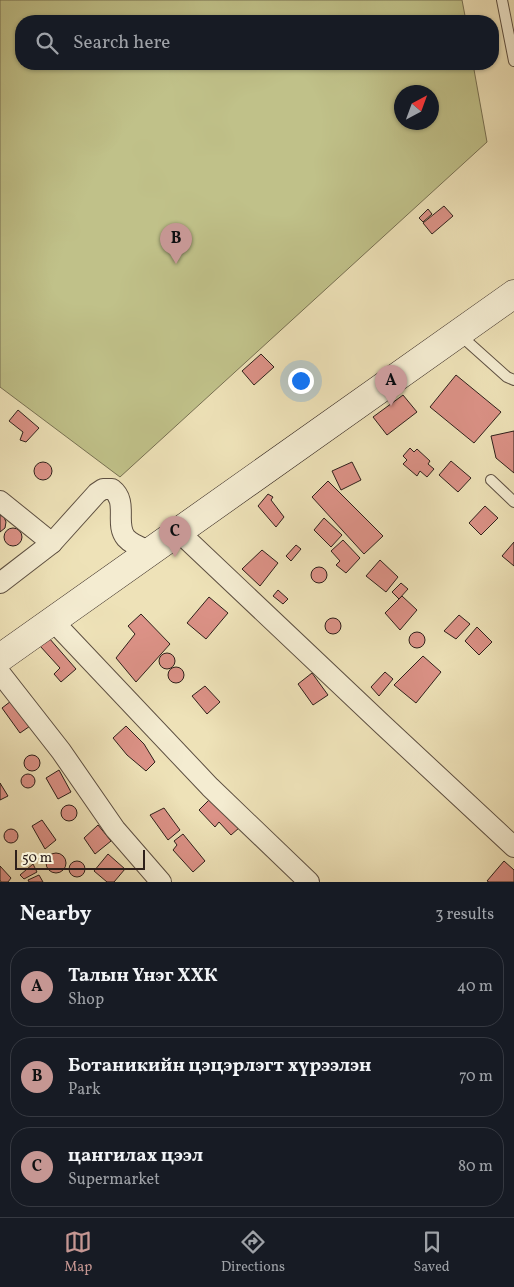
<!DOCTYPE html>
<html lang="en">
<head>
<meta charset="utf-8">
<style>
  :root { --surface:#171b24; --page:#242831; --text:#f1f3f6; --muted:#9ea1a6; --line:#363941; --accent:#c59692 }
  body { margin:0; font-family:Vollkorn,serif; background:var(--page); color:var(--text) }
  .compass { position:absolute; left:394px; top:85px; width:45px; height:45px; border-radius:50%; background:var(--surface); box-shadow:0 1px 4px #0004; rotate:41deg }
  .scale { position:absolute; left:15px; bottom:12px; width:130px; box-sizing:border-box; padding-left:5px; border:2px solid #2e201b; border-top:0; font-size:14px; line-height:18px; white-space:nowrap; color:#2e201b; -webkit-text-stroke:4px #f4ecd1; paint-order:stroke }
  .you { position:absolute; left:300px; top:380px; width:18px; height:18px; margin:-12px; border:4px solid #fff; border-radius:50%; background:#1a73e8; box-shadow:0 0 0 8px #1a73e833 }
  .badge { display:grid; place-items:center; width:32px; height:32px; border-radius:50%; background:var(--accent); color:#111; font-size:16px; font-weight:700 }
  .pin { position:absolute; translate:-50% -41px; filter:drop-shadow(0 1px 2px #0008) }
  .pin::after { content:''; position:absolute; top:26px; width:18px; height:15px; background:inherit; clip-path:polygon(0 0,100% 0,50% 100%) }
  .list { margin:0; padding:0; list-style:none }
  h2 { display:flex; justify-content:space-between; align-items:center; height:65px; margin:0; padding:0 20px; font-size:21px }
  h2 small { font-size:16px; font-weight:400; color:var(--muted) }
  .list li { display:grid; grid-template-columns:32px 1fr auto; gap:15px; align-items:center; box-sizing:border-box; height:80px; margin:0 10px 10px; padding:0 10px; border:1px solid var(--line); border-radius:20px }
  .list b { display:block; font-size:19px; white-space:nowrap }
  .list p { margin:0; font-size:16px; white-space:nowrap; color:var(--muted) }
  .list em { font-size:16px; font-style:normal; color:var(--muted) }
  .icon { flex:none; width:28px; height:28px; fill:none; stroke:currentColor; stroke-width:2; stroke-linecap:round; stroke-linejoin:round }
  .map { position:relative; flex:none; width:514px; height:882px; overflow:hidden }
  .search { position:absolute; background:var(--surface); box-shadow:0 1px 4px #0004; left:15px; right:15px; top:15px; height:55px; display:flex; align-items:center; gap:12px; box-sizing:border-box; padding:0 18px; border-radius:20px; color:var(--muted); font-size:19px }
  .sheet { height:335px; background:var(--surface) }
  nav { display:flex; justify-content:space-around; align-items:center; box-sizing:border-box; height:70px; border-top:1px solid var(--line); background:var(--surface); font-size:14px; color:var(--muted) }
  nav a { display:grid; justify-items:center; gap:2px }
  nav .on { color:var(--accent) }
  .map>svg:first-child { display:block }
  .green { fill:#c0c189; stroke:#777052; fill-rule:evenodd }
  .building { fill:#dc9287; stroke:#2e201b }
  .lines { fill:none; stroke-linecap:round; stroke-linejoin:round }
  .service-casing { stroke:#5e5042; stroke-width:12 }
  .minor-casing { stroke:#5e5042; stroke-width:22 }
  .secondary-casing { stroke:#2e201b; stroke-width:29 }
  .service { stroke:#f4ecd1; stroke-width:10 }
  .minor { stroke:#f4ecd1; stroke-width:20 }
  .secondary { stroke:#f4ecd1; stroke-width:28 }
</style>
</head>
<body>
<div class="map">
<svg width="514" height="882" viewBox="0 0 514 882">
  <rect width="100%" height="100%" fill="#eee2b8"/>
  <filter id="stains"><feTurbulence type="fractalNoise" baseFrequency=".004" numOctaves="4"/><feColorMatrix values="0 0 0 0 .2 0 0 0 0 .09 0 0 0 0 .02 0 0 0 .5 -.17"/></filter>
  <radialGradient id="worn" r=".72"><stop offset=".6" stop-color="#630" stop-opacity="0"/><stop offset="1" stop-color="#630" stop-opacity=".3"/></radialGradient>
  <path class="green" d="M 0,0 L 462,0 L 466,21 L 21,21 L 21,64 L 473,64 L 487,142 L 120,477 L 0,387 ZM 402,92 L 432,92 L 432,122 L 402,122 Z"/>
  <g class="building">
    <path d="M 444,206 L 453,216 L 432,234 L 423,223 Z"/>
    <path d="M 428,209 L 432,214 L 423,222 L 419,218 Z"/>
    <path d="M 261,354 L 274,367 L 254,385 L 242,371 Z"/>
    <path d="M 456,375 L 501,412 L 474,443 L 430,407 Z"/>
    <path d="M 403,395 L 417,412 L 387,435 L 373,417 Z"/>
    <path d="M 18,410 L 39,428 L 26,442 L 20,440 L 23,432 L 9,421 Z"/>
    <path d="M 514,431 L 514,473 L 496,458 L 491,436 Z"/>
    <path d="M 410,448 L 414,452 L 417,449 L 430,461 L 428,464 L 434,469 L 427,477 L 420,471 L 417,476 L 403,464 L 407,460 L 403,456 Z"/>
    <path d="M 451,461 L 471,478 L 458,492 L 439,475 Z"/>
    <circle cx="43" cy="471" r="9"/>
    <path d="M 352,462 L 361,480 L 341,490 L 332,471 Z"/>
    <path d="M 328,481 L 383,536 L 364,554 L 312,497 Z"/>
    <path d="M 268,494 L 273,497 L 271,500 L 284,517 L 276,527 L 258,506 Z"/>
    <path d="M 485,506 L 498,518 L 481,535 L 469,523 Z"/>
    <path d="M 0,515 L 4,517 L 6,522 L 5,528 L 0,532 Z"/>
    <path d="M 324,518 L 342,535 L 331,547 L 314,530 Z"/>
    <circle cx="13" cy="537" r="9"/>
    <path d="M 343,540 L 360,558 L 346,573 L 336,565 L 340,561 L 331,551 Z"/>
    <path d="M 514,542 L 514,566 L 502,556 Z"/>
    <path d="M 296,545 L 301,549 L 291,561 L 286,556 Z"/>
    <path d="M 262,550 L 278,563 L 260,586 L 242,569 Z"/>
    <path d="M 380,560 L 398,577 L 386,592 L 366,576 Z"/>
    <circle cx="319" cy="575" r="8"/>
    <path d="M 401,583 L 408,589 L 399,599 L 392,592 Z"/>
    <path d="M 278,590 L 288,599 L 283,604 L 273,596 Z"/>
    <path d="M 402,596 L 417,610 L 400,630 L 385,613 Z"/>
    <path d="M 209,597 L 228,613 L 206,639 L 187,623 Z"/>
    <path d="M 141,614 L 170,644 L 136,682 L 116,658 L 135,634 L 128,626 Z"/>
    <path d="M 459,615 L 470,624 L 456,639 L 444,631 Z"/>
    <circle cx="333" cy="626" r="8"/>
    <path d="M 477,627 L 492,642 L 479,655 L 465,641 Z"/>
    <circle cx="417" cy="640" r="8"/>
    <path d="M 49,638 L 76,669 L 61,682 L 54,674 L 60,668 L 40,646 Z"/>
    <circle cx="167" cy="661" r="8"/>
    <path d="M 423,656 L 441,672 L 416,703 L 394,685 Z"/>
    <circle cx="176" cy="675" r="8"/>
    <path d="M 385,672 L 393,679 L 379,696 L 371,687 Z"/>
    <path d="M 312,673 L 328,695 L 313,705 L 298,684 Z"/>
    <path d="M 205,686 L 220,702 L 207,714 L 192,696 Z"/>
    <path d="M 15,698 L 33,724 L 20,733 L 2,708 Z"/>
    <path d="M 126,726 L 144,744 L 155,762 L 146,771 L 127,755 L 113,738 Z"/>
    <circle cx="32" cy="763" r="8"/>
    <path d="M 59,770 L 71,792 L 58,799 L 46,778 Z"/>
    <circle cx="28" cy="781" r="7"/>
    <path d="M 0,783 L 8,796 L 0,800 Z"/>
    <path d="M 211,798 L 239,828 L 231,835 L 219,822 L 215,827 L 199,810 Z"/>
    <circle cx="69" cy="813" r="8"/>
    <path d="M 164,808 L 180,830 L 168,840 L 150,815 Z"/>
    <path d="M 42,820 L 56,840 L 45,849 L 32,826 Z"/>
    <path d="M 98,825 L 111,841 L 95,854 L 84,838 Z"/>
    <circle cx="11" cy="836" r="7"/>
    <path d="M 183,834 L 205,861 L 193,872 L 173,850 L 177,845 L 174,841 Z"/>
    <circle cx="56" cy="863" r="10"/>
    <path d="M 108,854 L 125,869 L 114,882 L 107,882 L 94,871 Z"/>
    <circle cx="77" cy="869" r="8"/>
    <path d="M 504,861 L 514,870 L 514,882 L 489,882 L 487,881 Z"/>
    <path d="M 33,864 L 37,872 L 24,879 L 20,875 Z"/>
    <path d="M 0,866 L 11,878 L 8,882 L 1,882 L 0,880 Z"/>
    <path d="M 39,875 L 43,882 L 29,882 L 28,880 Z"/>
  </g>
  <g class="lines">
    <defs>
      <g id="service">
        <path d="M 502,0 L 514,61"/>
        <path d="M 460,335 L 507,377 L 514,380"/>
        <path d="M 491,480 L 514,502"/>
      </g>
      <g id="minor">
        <path d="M 0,501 L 52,543"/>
        <path d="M 179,532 L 383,725 L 514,847"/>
        <path d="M 0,583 L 52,543 L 97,493 L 103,489 L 112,489 C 129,502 114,524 126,538 C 132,545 143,548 152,552"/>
        <path d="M 53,621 L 210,787 L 309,882"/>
        <path d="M 0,673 L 61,751 L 115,829 L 161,882"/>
      </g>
      <path id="secondary" d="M 0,658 L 514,294"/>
    </defs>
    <use href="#service" class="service-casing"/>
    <use href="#minor" class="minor-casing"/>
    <use href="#secondary" class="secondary-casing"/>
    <use href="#service" class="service"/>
    <use href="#minor" class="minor"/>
    <use href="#secondary" class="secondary"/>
  </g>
  <rect width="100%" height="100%" filter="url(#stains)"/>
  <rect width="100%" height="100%" fill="url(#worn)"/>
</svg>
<svg class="compass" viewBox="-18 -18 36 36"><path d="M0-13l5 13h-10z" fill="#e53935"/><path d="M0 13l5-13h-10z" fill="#9ea1a6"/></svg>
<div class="scale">50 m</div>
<div class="you"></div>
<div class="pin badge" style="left:391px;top:406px">A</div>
<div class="pin badge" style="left:176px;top:264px">B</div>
<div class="pin badge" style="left:175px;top:557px">C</div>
<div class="search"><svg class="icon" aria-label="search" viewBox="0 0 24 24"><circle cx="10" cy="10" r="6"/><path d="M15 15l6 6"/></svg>Search here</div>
</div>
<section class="sheet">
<h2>Nearby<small>3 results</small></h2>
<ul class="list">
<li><span class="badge">A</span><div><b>Талын Үнэг ХХК</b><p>Shop</p></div><em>40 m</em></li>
<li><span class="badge">B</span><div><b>Ботаникийн цэцэрлэгт хүрээлэн</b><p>Park</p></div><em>70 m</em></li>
<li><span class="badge">C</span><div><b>цангилах цээл</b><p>Supermarket</p></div><em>80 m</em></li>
</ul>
</section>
<nav>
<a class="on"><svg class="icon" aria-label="map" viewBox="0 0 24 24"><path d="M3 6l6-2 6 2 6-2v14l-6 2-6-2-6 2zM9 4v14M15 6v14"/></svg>Map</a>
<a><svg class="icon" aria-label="directions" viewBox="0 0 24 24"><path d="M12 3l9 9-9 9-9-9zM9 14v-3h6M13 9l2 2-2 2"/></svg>Directions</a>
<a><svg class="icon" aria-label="saved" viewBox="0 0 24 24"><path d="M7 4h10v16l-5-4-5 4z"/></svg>Saved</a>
</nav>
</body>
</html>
